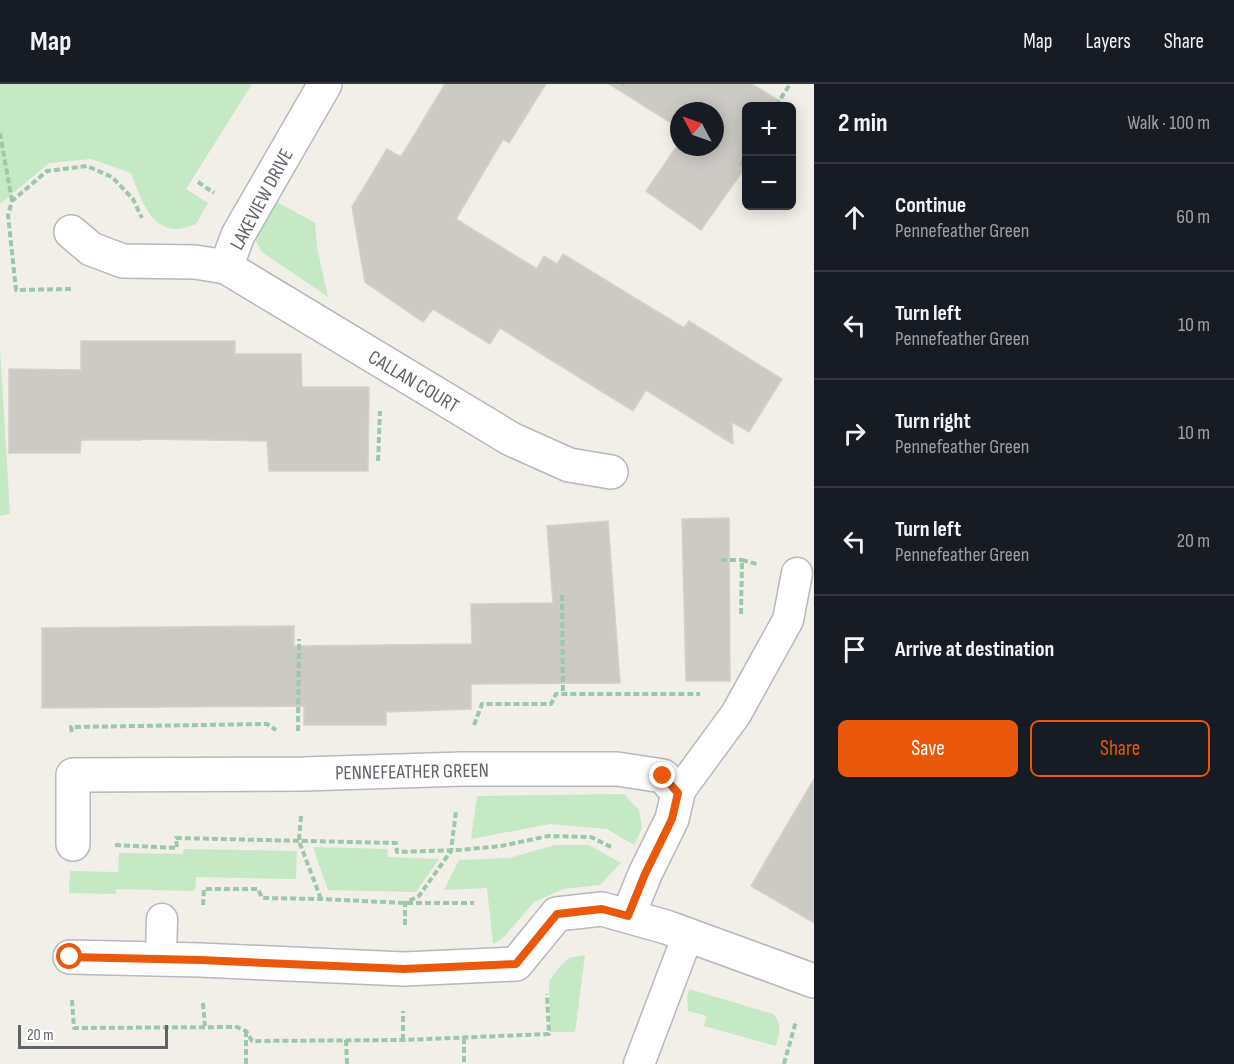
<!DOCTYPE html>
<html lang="en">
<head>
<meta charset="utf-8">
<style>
  :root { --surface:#171b24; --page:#20242c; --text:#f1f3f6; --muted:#9ea1a6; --line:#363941; --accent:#ea580c }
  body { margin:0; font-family:"Sofia Sans Condensed",sans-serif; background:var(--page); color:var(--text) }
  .controls { position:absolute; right:18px; top:18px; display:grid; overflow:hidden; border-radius:9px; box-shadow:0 3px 15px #0003 }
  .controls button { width:54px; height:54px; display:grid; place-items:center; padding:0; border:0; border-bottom:2px solid var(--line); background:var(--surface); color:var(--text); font:30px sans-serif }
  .compass { position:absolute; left:670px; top:18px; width:54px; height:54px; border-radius:50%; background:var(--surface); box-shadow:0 3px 15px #0003; rotate:311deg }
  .scale { position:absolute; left:18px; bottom:15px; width:150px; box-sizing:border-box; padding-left:6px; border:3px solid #5f6368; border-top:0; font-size:16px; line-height:21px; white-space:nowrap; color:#5f6368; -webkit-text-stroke:4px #fff; paint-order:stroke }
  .stop { position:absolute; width:18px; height:18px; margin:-14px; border:4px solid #ea580c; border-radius:50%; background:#fff }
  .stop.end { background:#ea580c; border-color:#fff; box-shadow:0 2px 6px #0008 }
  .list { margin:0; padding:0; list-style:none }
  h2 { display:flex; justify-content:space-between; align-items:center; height:78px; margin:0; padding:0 24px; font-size:26px }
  h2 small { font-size:20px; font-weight:400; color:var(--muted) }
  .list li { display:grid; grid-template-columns:39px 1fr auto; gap:18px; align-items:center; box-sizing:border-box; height:108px; padding:0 24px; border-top:2px solid var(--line) }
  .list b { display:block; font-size:22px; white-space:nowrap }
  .list p { margin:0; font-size:20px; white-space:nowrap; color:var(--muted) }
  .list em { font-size:20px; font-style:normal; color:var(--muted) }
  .actions { display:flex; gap:12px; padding:18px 24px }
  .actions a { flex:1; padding:14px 0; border:2px solid var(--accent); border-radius:9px; text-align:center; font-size:21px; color:var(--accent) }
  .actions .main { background:var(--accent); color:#fff }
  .icon { flex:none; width:33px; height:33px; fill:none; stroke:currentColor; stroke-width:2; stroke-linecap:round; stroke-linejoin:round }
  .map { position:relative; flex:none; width:814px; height:980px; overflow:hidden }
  header { display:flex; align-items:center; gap:36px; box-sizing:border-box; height:84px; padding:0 30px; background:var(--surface); border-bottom:2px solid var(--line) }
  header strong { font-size:28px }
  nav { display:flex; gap:33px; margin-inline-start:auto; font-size:21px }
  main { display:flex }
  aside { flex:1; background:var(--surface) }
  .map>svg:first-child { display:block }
  .green { fill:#c5e8c5 }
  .building { fill:#cccac5; stroke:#d6d1c6; stroke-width:1.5 }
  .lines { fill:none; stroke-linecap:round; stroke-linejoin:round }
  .service-casing { stroke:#b5b8bc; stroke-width:33 }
  .minor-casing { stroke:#b5b8bc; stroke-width:36 }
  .path { stroke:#9cc7a9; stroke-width:4; stroke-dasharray:6 3; stroke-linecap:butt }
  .service { stroke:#fff; stroke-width:30 }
  .minor { stroke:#fff; stroke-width:33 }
  .route { stroke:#ea580c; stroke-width:8 }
  .labels { text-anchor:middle; stroke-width:6; stroke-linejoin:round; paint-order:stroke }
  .street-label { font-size:20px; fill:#5f6368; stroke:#fff }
</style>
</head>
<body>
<header>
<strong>Map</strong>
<nav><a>Map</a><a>Layers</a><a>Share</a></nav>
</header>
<main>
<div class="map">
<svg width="814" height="980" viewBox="0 0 814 980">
  <rect width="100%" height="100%" fill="#f1efe8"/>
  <g class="green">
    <path d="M 0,0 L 252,0 L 186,105 L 208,119 L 196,140 C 190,142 183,145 177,145 C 149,146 140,110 131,89 L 91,75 L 49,79 L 0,120 Z"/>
    <path d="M 270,114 L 315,139 L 317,163 L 328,213 L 262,168 L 255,155 L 257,139 Z"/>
    <path d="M 0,264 L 10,430 L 0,432 Z"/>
    <path d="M 624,710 L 639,726 L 642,744 L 634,761 L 607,745 L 550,740 L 471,755 L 477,712 Z"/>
    <path d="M 555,761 L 589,761 L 621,779 L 600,801 L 563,805 L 534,818 L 504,853 L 493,860 L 487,804 L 444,806 L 459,776 L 509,774 Z"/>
    <path d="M 313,763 L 387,765 L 388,773 L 439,775 L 416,808 L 328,806 Z"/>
    <path d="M 184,765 L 297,767 L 296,795 L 196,793 L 195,807 L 116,805 L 116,810 L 69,809 L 70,787 L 118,788 L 119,769 L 183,770 Z"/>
    <path d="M 585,871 L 575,948 L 550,948 L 549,897 L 557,886 L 569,874 Z"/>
    <path d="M 689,905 L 773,930 C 783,939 779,950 776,962 L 704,942 L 707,932 L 688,927 L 687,914 Z"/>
  </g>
  <g class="building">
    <path d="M 445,0 L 546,0 L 509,59 L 503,55 L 456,135 L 537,185 L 544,172 L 557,180 L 563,170 L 684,244 L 689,237 L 782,295 L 749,348 L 732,338 L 733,360 L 646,306 L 633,327 L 500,244 L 490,260 L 433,225 L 423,238 L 365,198 L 352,123 L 387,65 L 401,73 Z"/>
    <path d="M 609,0 L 752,0 L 788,22 L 747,22 L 747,81 L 701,146 L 646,107 L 679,59 L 679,63 L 715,63 L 715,27 L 679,27 L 679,44 Z"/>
    <path d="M 81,257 L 235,257 L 235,270 L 301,270 L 302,303 L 369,303 L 368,387 L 269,387 L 267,357 L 141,355 L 141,356 L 81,356 L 80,369 L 9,369 L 9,285 L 81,286 Z"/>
    <path d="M 729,434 L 730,597 L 686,597 L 682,435 Z"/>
    <path d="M 608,437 L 620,599 L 471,600 L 471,625 L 386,628 L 386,641 L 304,641 L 304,622 L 42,624 L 42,544 L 294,542 L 294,562 L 472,560 L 471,520 L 553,519 L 547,442 Z"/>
    <path d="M 814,695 L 814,839 L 751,802 Z"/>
  </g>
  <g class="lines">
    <defs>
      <g id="service">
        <path d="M 678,709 L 736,630 L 788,536 L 797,489"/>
        <path d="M 161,875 L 162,835"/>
        <path d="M 639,980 L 688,851"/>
      </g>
      <g id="minor">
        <path d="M 71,148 L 91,165 L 123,177 L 195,178 L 226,183 L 238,151 L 325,0"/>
        <path d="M 226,183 L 511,355 L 569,381 L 611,388"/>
        <path d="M 73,760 L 73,691 L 304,690 L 462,685 L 617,685 L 663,692 L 678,709 L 672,735 L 645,790 L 628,832"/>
        <path d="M 70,873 L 200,876 L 404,885 L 516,880 L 557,830 L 602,825 L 666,843 L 814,897"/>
      </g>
    </defs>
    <use href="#service" class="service-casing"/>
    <use href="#minor" class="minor-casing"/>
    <g class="path">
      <path d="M 622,1 L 623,0"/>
      <path d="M 776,22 L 790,0"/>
      <path d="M 0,49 L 12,117"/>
      <path d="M 741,81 L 746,73"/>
      <path d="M 198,98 L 214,109"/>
      <path d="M 71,205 L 16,206 L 8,131 L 12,117 L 47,87 L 87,82 L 112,93 L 133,115 L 142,134"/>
      <path d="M 378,377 L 380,327"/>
      <path d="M 721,476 L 742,476"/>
      <path d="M 562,511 L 563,610"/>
      <path d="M 741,530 L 742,476 L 757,480"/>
      <path d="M 474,641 L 482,620 L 551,620 L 556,610 L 700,610"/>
      <path d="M 298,647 L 299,555"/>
      <path d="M 72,648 L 71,643 L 267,640 L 276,646"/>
      <path d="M 301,732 L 299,757 L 321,815"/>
      <path d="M 115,761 L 177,764 L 176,754 L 396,759 L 397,768 L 459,766 L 501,762 L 548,752 L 591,753 L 611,763"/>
      <path d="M 203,821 L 204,805 L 258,805 L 262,814 L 321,815 L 405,819 L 474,819"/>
      <path d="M 405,841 L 405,819 L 419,812 L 451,767 L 456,727"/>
      <path d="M 72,916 L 74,944 L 237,943 L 246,947 L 252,957 L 403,956 L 549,950 L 547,910"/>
      <path d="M 203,919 L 205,942"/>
      <path d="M 464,954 L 464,980"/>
      <path d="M 346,956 L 347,980"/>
      <path d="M 403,956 L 403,927"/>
      <path d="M 246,980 L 246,948"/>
      <path d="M 784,980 L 796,937"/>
    </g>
    <use href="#service" class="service"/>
    <use href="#minor" class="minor"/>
  </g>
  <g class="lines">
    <path class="route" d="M 70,873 L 200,876 L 404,885 L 516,880 L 557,830 L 602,825 L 628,832 L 645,790 L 672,735 L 678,709 L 663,692"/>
  </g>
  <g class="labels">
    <g class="street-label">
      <text transform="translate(261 115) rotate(-62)" y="7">LAKEVIEW DRIVE</text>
      <text transform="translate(414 297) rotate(31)" y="7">CALLAN COURT</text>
      <text transform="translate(412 687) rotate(-1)" y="7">PENNEFEATHER GREEN</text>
    </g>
  </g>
</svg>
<div class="controls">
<button>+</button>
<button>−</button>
</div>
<svg class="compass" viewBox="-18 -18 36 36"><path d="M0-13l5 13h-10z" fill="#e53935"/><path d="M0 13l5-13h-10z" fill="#9ea1a6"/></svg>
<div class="scale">20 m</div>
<div class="stop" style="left:70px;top:873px"></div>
<div class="stop end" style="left:663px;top:692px"></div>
</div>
<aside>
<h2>2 min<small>Walk · 100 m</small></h2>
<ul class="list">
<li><svg class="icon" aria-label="ahead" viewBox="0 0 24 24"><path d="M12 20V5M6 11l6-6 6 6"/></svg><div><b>Continue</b><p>Pennefeather Green</p></div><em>60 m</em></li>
<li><svg class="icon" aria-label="left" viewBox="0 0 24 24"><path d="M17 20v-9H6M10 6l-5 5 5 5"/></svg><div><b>Turn left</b><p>Pennefeather Green</p></div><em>10 m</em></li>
<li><svg class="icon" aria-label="right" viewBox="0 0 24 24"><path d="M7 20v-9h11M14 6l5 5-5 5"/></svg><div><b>Turn right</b><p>Pennefeather Green</p></div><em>10 m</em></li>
<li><svg class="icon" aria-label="left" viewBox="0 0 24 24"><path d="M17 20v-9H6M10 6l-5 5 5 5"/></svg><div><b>Turn left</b><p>Pennefeather Green</p></div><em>20 m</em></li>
<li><svg class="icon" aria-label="arrive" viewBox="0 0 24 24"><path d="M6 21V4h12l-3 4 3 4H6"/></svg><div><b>Arrive at destination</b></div></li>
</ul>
<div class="actions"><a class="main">Save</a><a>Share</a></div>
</aside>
</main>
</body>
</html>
